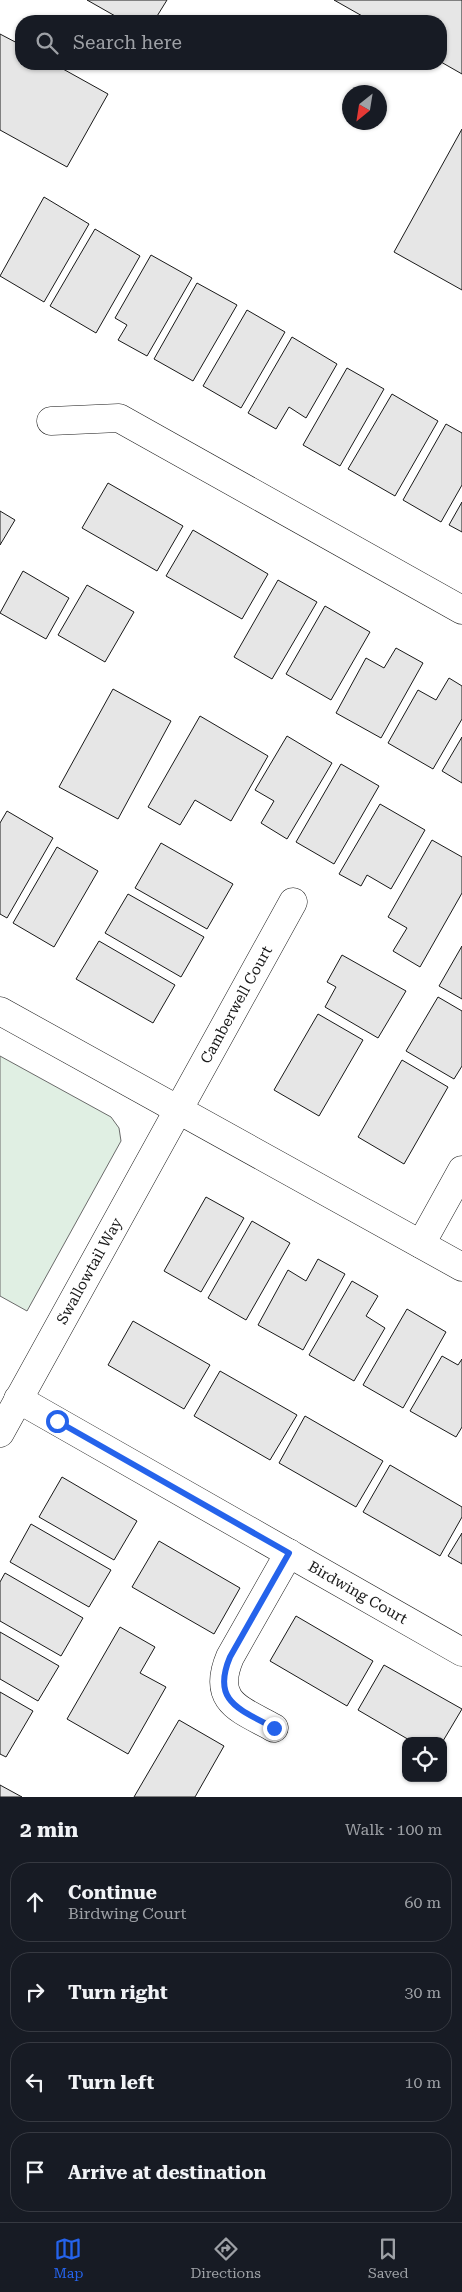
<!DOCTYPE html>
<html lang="en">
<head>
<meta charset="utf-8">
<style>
  :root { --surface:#171b24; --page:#20242c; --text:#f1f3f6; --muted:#9ea1a6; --line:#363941; --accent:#2563eb }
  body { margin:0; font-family:"Roboto Serif",serif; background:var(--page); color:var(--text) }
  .controls { position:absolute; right:15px; bottom:15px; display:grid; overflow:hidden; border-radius:10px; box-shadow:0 1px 4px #0004 }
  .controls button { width:45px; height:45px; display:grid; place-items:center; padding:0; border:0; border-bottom:1px solid var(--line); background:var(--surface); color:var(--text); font:25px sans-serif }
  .compass { position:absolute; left:342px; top:85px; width:45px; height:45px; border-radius:50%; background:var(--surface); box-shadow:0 1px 4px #0004; rotate:210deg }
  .stop { position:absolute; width:15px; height:15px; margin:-11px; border:4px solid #2563eb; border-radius:50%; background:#fff }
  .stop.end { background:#2563eb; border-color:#fff; box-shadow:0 1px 5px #0008 }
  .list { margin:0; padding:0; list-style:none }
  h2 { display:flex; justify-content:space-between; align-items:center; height:65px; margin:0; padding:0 20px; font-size:21px }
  h2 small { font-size:16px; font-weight:400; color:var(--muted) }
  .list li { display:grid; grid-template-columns:32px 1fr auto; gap:15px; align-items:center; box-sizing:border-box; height:80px; margin:0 10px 10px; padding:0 10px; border:1px solid var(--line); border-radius:20px }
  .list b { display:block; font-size:19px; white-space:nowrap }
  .list p { margin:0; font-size:16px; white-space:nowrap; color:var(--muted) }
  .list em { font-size:16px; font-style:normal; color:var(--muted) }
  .icon { flex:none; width:28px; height:28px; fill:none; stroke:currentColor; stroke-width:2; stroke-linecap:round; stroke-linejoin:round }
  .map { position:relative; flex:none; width:462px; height:1797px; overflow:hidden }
  .search { position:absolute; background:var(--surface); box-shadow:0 1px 4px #0004; left:15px; right:15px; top:15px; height:55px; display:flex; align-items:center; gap:12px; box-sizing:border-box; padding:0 18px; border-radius:20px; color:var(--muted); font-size:19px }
  .sheet { height:425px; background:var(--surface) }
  nav { display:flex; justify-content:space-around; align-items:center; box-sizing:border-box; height:70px; border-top:1px solid var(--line); background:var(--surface); font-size:14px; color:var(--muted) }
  nav a { display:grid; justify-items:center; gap:2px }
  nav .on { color:var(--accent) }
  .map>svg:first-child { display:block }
  .green { fill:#e0efe3; stroke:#6a6a6a }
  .building { fill:#e6e6e6; stroke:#1a1a1a }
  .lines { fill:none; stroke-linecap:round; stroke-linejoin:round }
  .minor-casing { stroke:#1a1a1a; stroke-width:29 }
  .minor { stroke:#fff; stroke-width:28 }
  .route { stroke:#2563eb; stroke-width:6 }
  .labels { text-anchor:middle; stroke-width:4; stroke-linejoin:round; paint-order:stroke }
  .street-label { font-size:15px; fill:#1a1a1a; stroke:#fff }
</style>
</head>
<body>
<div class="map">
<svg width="462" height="1797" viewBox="0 0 462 1797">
  <rect width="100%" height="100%" fill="#fff"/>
  <path class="green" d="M 0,1056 L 111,1117 L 119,1128 L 121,1141 L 27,1311 L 0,1296 Z"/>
  <g class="building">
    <path d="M 87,0 L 167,0 L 154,21 L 124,21 Z"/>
    <path d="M 334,0 L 462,0 L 462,74 L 441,62 L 441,21 L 371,21 Z"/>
    <path d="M 0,34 L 21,45 L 21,64 L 54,64 L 108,94 L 67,167 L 0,130 Z"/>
    <path d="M 462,129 L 462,290 L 394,252 Z"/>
    <path d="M 44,197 L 89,224 L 44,302 L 0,276 Z"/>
    <path d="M 95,229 L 140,256 L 96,333 L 50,306 Z"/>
    <path d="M 151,255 L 192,278 L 147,356 L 118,340 L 127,325 L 115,318 Z"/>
    <path d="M 197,283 L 237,305 L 193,381 L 154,359 Z"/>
    <path d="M 247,310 L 285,332 L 241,408 L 203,386 Z"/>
    <path d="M 292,337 L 337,364 L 306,418 L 289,407 L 276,429 L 248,413 Z"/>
    <path d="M 347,368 L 384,389 L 340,466 L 303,445 Z"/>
    <path d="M 392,394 L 438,421 L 395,496 L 348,469 Z"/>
    <path d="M 446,424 L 462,433 L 462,485 L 441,522 L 403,500 Z"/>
    <path d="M 108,483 L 183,526 L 157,571 L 82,528 Z"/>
    <path d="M 462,502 L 462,532 L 449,525 Z"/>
    <path d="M 0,511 L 15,520 L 0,545 Z"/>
    <path d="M 193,530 L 268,574 L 242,619 L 166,576 Z"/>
    <path d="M 23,571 L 69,598 L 46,639 L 0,613 Z"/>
    <path d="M 278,580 L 317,602 L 272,679 L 234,657 Z"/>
    <path d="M 87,585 L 134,612 L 105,662 L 58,635 Z"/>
    <path d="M 325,606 L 370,632 L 331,700 L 286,674 Z"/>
    <path d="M 396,648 L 423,663 L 381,738 L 336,713 L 366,658 L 384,668 Z"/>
    <path d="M 449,678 L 462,686 L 462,719 L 433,769 L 388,743 L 418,690 L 436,700 Z"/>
    <path d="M 113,689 L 171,721 L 118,819 L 59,787 Z"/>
    <path d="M 200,716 L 268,756 L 231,821 L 195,800 L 180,825 L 148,807 Z"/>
    <path d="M 287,736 L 332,763 L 287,839 L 261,823 L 274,801 L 255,790 Z"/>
    <path d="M 462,737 L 462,783 L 442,771 Z"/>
    <path d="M 341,764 L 379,786 L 334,864 L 296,842 Z"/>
    <path d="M 380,804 L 425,830 L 391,889 L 367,875 L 361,886 L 339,874 Z"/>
    <path d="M 7,811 L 53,838 L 7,918 L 0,914 L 0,823 Z"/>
    <path d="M 432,840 L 462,857 L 462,893 L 420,967 L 393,951 L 407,928 L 388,917 Z"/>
    <path d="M 161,843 L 233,884 L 207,929 L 135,888 Z"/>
    <path d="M 57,847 L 98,871 L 54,947 L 13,923 Z"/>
    <path d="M 128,894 L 204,937 L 181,977 L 105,933 Z"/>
    <path d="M 99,941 L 175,985 L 153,1023 L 76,979 Z"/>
    <path d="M 462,946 L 462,999 L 439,986 Z"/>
    <path d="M 342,955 L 406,991 L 378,1038 L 325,1007 L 336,987 L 327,982 Z"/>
    <path d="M 438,997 L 462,1011 L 462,1066 L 454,1079 L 406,1051 Z"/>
    <path d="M 318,1014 L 363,1040 L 319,1116 L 274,1090 Z"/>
    <path d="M 402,1060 L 448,1087 L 404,1164 L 358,1137 Z"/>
    <path d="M 206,1197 L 244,1218 L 201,1292 L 164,1271 Z"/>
    <path d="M 252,1221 L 290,1243 L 246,1320 L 208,1298 Z"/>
    <path d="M 318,1259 L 345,1274 L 303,1350 L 258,1325 L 288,1270 L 306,1281 Z"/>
    <path d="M 352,1281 L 378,1296 L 366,1316 L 385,1328 L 354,1381 L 309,1355 Z"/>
    <path d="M 407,1309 L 446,1332 L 403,1408 L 363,1385 Z"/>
    <path d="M 133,1321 L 210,1365 L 184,1409 L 108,1365 Z"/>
    <path d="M 442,1356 L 458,1365 L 462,1359 L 462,1427 L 456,1437 L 410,1411 Z"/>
    <path d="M 220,1371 L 297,1415 L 270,1460 L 194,1416 Z"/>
    <path d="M 305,1416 L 383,1461 L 356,1507 L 279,1463 Z"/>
    <path d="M 390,1465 L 462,1507 L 462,1517 L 440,1556 L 363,1512 Z"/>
    <path d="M 62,1477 L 137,1521 L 114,1560 L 39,1517 Z"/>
    <path d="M 31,1524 L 111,1570 L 89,1607 L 10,1562 Z"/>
    <path d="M 462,1533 L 462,1564 L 448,1556 Z"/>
    <path d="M 159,1541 L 240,1588 L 214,1634 L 132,1587 Z"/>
    <path d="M 5,1573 L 83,1618 L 61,1656 L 0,1621 L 0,1582 Z"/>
    <path d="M 296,1616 L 373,1661 L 347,1706 L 270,1661 Z"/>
    <path d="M 120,1627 L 155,1647 L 140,1673 L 166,1687 L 128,1754 L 67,1719 Z"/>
    <path d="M 0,1632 L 59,1666 L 38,1701 L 0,1679 Z"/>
    <path d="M 384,1665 L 462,1709 L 443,1741 L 411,1741 L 358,1710 Z"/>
    <path d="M 0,1692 L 33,1711 L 6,1757 L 0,1754 Z"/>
    <path d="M 179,1720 L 224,1746 L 195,1797 L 134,1797 Z"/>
    <path d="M 0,1785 L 22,1797 L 0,1797 Z"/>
  </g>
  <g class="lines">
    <defs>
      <g id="minor">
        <path d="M 51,421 L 119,418 L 462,610"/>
        <path d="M 0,1011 L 462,1267"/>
        <path d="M 421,1244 L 462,1170"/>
        <path id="s1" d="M 18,1399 L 462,1652"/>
        <path id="s2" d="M 0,1433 L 293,902"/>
        <path d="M 274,1728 C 240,1709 211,1702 230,1657 L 289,1553"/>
      </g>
    </defs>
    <use href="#minor" class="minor-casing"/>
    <use href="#minor" class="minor"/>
  </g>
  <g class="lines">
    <path class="route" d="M 57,1421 L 289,1553 L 230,1657 C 211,1702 240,1709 274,1728"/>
  </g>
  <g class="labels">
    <g class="street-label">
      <text dy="5" stroke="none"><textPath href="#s2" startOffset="489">Camberwell Court</textPath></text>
      <text dy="5" stroke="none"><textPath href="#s2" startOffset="185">Swallowtail Way</textPath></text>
      <text dy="5" stroke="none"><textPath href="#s1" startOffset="391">Birdwing Court</textPath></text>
    </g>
  </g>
</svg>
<div class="controls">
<button><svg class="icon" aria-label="locate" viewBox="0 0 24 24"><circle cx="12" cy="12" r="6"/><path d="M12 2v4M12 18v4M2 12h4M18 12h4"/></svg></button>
</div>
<svg class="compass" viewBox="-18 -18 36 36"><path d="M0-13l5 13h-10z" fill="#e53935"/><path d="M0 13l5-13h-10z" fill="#9ea1a6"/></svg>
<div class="stop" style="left:57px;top:1421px"></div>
<div class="stop end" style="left:274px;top:1728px"></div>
<div class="search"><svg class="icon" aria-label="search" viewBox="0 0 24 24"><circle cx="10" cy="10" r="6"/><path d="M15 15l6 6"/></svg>Search here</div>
</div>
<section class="sheet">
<h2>2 min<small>Walk · 100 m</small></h2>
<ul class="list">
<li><svg class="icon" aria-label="ahead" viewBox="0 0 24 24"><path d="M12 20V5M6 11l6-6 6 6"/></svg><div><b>Continue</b><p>Birdwing Court</p></div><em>60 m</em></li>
<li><svg class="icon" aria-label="right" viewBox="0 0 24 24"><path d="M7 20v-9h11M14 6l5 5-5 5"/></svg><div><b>Turn right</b></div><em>30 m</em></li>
<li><svg class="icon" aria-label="left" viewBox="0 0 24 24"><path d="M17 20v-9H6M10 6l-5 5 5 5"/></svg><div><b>Turn left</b></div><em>10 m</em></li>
<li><svg class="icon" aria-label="arrive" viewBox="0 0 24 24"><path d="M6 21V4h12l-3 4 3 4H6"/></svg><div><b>Arrive at destination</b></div></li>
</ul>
</section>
<nav>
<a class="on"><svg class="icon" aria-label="map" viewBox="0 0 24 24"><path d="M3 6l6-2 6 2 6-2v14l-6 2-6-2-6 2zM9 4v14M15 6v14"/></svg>Map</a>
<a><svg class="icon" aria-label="directions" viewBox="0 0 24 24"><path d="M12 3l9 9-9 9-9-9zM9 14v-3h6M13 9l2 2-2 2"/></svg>Directions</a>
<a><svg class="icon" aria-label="saved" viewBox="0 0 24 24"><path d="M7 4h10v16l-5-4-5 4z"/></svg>Saved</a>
</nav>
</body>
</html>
